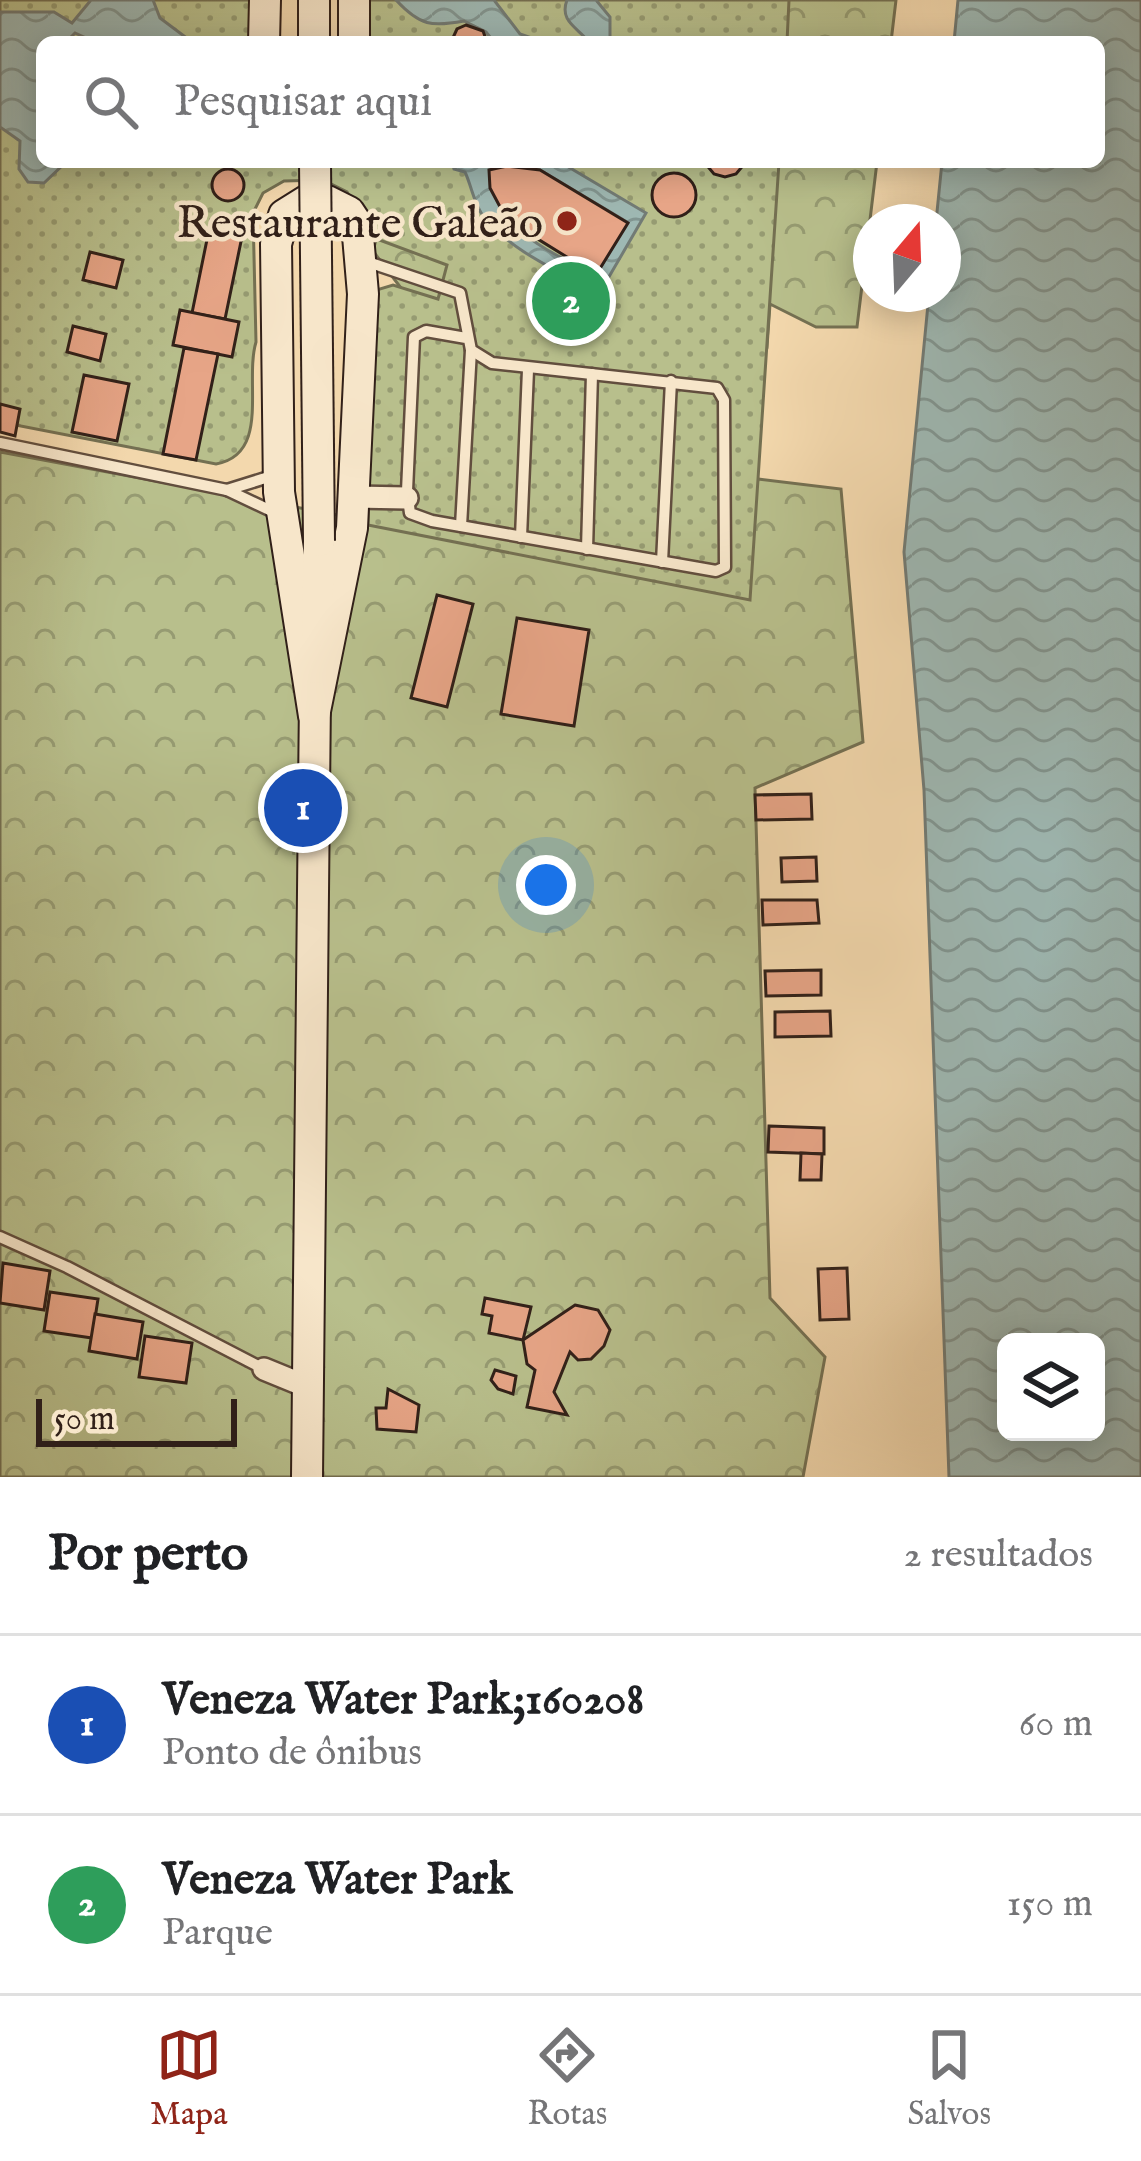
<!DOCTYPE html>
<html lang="pt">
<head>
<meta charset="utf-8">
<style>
  :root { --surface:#fff; --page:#f6f6f6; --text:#202124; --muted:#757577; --line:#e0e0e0; --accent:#8f2418 }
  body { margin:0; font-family:"IM FELL English",serif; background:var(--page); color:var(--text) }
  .controls { position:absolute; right:36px; bottom:36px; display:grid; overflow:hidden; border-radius:18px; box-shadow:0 6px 30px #0003 }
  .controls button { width:108px; height:108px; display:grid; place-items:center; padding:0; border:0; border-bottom:3px solid var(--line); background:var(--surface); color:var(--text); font:60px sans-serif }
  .compass { position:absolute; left:853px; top:204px; width:108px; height:108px; border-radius:50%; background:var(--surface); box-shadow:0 6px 30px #0003; rotate:19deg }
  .scale { position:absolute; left:36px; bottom:30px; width:201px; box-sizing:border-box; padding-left:12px; border:6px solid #312019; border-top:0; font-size:33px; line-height:42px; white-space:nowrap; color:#312019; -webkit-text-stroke:9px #f7e6ca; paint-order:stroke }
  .you { position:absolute; left:546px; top:885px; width:42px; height:42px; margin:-30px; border:9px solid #fff; border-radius:50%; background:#1a73e8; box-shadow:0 0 0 18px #1a73e833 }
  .badge { display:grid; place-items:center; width:78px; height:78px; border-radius:50%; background:var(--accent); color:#fff; font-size:39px; font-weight:700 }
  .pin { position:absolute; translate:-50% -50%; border:6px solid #fff; box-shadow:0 3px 12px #0006 }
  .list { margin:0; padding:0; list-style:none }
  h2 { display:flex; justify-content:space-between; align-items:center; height:156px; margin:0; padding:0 48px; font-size:51px }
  h2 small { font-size:39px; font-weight:400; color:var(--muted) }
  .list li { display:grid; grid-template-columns:78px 1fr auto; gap:36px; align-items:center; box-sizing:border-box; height:180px; padding:0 48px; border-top:3px solid var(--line) }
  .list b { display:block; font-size:45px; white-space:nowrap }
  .list p { margin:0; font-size:39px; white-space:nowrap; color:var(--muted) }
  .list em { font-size:39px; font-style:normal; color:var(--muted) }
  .icon { flex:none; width:66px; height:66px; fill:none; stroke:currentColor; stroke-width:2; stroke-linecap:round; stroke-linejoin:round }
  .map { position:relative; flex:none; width:1141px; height:1477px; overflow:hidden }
  .search { position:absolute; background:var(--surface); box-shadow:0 6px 30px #0003; left:36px; right:36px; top:36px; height:132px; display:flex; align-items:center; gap:30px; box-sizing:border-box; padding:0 42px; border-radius:18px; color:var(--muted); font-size:45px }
  .sheet { height:516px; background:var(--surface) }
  nav { display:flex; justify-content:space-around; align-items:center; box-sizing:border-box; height:168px; border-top:3px solid var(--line); background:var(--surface); font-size:33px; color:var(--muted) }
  nav a { display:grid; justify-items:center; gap:6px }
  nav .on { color:var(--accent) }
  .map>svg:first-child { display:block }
  .forest { fill:url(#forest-crowns); stroke:#747052; stroke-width:3 }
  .park { fill:url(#park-dots); stroke:#747052; stroke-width:3 }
  .water { fill:url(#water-waves); stroke:#727b75; stroke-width:3; fill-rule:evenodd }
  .building { fill:#e7a587; stroke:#312019; stroke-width:3 }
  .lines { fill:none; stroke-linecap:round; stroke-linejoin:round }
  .service-casing { stroke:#624e3e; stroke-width:15 }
  .minor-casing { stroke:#624e3e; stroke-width:26 }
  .secondary-casing { stroke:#312019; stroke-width:34 }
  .service { stroke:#f7e6ca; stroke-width:10 }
  .minor { stroke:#f7e6ca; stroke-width:21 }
  .secondary { stroke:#f7e6ca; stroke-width:30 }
  .secondary-bridge-casing { stroke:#312019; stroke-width:34; stroke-linecap:butt }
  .secondary-bridge { stroke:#f7e6ca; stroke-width:30 }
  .poi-dot { fill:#8f2418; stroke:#f7e6ca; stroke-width:4.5 }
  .labels { text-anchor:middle; stroke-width:9; stroke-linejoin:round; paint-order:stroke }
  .poi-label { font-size:45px; fill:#312019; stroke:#f7e6ca; text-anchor:end }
</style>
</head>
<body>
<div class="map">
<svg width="1141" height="1477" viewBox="0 0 1141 1477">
  <defs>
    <pattern id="forest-crowns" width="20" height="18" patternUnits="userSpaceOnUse" patternTransform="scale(3)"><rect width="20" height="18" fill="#b8bf8c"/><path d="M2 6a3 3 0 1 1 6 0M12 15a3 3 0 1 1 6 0" fill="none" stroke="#969b72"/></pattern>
    <pattern id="park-dots" width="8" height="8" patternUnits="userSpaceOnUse" patternTransform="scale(3)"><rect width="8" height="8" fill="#b8bf8c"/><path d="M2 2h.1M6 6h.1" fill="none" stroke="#969b72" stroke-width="1.8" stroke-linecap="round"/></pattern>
    <pattern id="water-waves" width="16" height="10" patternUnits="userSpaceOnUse" patternTransform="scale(3)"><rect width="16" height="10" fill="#9eb8b3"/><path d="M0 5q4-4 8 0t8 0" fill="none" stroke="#819591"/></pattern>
  </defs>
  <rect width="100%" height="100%" fill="#f3d8ad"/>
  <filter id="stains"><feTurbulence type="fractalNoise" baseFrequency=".00167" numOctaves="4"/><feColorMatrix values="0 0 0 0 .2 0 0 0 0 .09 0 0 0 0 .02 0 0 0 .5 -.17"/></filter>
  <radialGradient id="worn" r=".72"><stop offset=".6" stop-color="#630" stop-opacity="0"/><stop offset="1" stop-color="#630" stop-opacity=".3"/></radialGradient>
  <g class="forest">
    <path d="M 658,0 L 896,0 L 891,42 L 664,42 Z"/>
    <path d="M 679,162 L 877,162 L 857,327 L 816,327 L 770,304 L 767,347 L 407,296 L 373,251 L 384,209 Z"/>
    <path d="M 0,452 L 740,590 L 758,479 L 841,489 L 863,742 L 755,788 L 770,1298 L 825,1357 L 803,1477 L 0,1477 Z"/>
  </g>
  <g class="park">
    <path d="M 0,0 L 250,0 L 250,42 L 42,42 L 42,162 L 779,162 L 750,600 L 368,525 L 373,291 L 393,285 L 438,299 L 447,265 L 374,238 L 347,192 L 323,180 L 284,181 L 263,193 L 253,213 L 256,342 C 244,382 271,454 216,464 L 0,422 Z"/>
    <path d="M 358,0 L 789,0 L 787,42 L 358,42 Z"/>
  </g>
  <g class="water">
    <path d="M 91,0 L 153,0 L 160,18 L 192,42 L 95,42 L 75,33 L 66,42 L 42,42 L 42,162 L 66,162 L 44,183 L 28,182 L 19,169 L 20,141 L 0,127 L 0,12 L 54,12 L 72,23 Z"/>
    <path d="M 396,0 L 494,0 L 520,34 L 543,42 L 494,42 L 486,32 L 464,21 C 432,27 420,26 396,0 Z"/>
    <path d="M 567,0 L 596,0 L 610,17 L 610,42 L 589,42 C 577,27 559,21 567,0 Z"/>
    <path d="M 958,0 L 1141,0 L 1141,1477 L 949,1477 L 924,790 L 904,552 L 929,294 L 943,294 L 943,222 L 936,222 L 942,162 L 1099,162 L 1099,42 L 954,42 ZM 1006,1342 L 1096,1342 L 1096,1432 L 1006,1432 Z"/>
    <path d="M 452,162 L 560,162 L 646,213 L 599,294 C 561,272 512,252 484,217 C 474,205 472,187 465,172 L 454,169 ZM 507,166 L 540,170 L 627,222 L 596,275 C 551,253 491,227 490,170 Z"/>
  </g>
  <g class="building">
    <path d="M 466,25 L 483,31 L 487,42 L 451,42 L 457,29 Z"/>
    <path d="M 704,162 L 746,162 L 736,174 L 725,177 L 714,174 Z"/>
    <path d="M 507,166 L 540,170 L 628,223 L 596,275 L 507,220 L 490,188 L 489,170 Z"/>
    <circle cx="228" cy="185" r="16"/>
    <circle cx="674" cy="195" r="22"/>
    <path d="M 211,220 L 244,227 L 225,319 L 192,313 Z"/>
    <path d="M 90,252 L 123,260 L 116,288 L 83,280 Z"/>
    <path d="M 180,310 L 239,322 L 232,357 L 173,345 Z"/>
    <path d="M 73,326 L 106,334 L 100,361 L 67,352 Z"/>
    <path d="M 184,348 L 218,354 L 196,460 L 163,454 Z"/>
    <path d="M 84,375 L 129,384 L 117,441 L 72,432 Z"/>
    <path d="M 0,404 L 20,409 L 15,436 L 0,432 Z"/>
    <path d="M 437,595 L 473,604 L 447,707 L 411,698 Z"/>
    <path d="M 517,618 L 589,630 L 574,726 L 501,714 Z"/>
    <path d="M 811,794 L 812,819 L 756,820 L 755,795 Z"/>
    <path d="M 816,857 L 817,881 L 782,882 L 781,858 Z"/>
    <path d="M 762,900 L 817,900 L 819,923 L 763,925 Z"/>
    <path d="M 821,970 L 821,995 L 766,996 L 765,971 Z"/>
    <path d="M 830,1011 L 831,1036 L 775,1037 L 775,1012 Z"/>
    <path d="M 769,1126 L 824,1128 L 824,1154 L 768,1152 Z"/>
    <path d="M 801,1153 L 822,1154 L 821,1180 L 800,1180 Z"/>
    <path d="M 3,1263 L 50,1271 L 44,1310 L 0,1303 Z"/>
    <path d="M 847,1268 L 849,1319 L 820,1320 L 818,1269 Z"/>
    <path d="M 50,1292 L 98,1299 L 92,1338 L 44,1331 Z"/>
    <path d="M 485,1298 L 531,1307 L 523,1340 L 489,1333 L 492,1316 L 482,1314 Z"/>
    <path d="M 575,1305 L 598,1310 L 610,1330 L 604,1346 L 591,1359 L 578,1360 L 570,1352 L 554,1392 L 567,1415 L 527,1407 L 535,1370 L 527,1364 L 523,1340 Z"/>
    <path d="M 95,1314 L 143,1322 L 137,1359 L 89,1351 Z"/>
    <path d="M 145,1336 L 192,1343 L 186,1383 L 139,1377 Z"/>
    <path d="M 495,1370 L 516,1376 L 513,1394 L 498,1389 L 491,1380 Z"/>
    <path d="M 388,1389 L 419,1405 L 416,1432 L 377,1429 L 376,1408 L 386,1408 Z"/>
  </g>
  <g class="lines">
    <defs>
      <g id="service">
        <path d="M 365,261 L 460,293 L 471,350 L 492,363 L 717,388 L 724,400 L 725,567 L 716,571 L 432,521 L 410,513 L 407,491 L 414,337 L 426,331 L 466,338"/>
        <path d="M 0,443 L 227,490 L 280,515"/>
        <path d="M 227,490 L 275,475"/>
        <path d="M 461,526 L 471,350"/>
        <path d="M 521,537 L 528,370"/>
        <path d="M 587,549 L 592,374"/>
        <path d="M 662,562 L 671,381"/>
        <path d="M 0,1237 L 67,1267 L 264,1369"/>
      </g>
      <g id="minor">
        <path d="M 354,497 L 407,498"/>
        <path d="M 264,1369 L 308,1387"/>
      </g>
      <g id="secondary">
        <path d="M 314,0 L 314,42"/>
        <path d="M 354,0 L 354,42"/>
        <path d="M 264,42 L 265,0"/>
        <path d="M 308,200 L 327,201 L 349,212 L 357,224 L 363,294 L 352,528 L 314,716 L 279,492 L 276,244 L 284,215 Z"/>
        <path d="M 317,631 L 319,541"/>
        <path d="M 307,1477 L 315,697"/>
      </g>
    </defs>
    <use href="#service" class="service-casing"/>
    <use href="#minor" class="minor-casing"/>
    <use href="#secondary" class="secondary-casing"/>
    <use href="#service" class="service"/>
    <use href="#minor" class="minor"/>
    <use href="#secondary" class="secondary"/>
    <defs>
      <path id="secondary-bridge" d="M 315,162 L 319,541"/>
    </defs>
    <use href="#secondary-bridge" class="secondary-bridge-casing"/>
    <use href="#secondary-bridge" class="secondary-bridge"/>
  </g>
  <circle class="poi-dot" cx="567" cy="221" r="12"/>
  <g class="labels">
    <g class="poi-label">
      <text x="543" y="237">Restaurante Galeão</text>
    </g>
  </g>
  <rect width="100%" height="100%" filter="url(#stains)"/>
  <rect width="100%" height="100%" fill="url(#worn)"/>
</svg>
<div class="controls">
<button><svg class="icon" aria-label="layers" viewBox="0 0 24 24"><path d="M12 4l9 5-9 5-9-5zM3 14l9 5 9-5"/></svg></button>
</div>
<svg class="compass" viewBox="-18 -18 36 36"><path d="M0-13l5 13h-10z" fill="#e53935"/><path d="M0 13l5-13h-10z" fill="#757577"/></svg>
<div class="scale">50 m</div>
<div class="you"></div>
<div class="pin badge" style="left:303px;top:808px;background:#1a4fb4">1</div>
<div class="pin badge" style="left:571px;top:301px;background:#2e9e5b">2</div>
<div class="search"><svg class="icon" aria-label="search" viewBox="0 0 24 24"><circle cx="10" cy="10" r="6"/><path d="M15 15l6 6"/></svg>Pesquisar aqui</div>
</div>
<section class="sheet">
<h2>Por perto<small>2 resultados</small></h2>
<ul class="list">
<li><span class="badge" style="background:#1a4fb4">1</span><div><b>Veneza Water Park;160208</b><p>Ponto de ônibus</p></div><em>60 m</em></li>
<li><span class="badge" style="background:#2e9e5b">2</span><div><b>Veneza Water Park</b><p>Parque</p></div><em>150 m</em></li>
</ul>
</section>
<nav>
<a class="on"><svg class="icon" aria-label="map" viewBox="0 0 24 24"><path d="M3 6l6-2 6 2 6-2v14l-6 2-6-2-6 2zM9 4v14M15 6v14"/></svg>Mapa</a>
<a><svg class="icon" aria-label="directions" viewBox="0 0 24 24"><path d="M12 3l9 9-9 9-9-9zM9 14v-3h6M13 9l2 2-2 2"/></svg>Rotas</a>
<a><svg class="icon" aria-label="saved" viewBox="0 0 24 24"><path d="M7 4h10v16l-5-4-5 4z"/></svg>Salvos</a>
</nav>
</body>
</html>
